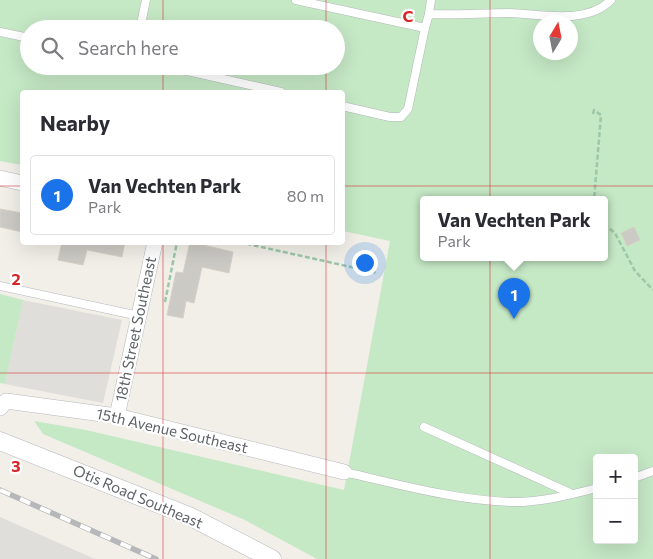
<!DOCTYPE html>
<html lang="en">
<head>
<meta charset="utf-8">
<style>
  :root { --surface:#fff; --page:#f2f2f3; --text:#2b2b33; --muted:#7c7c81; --line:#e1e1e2; --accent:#1a73e8 }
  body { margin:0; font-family:Commissioner,sans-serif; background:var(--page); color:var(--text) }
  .controls { position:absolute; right:15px; bottom:15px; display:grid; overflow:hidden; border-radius:5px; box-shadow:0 5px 20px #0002 }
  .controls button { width:45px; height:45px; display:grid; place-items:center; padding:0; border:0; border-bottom:1px solid var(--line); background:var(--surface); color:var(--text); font:25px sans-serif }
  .compass { position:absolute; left:533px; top:15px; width:45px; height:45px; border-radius:50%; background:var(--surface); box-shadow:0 5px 20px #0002; rotate:10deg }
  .you { position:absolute; left:364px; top:262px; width:18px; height:18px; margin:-12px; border:4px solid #fff; border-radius:50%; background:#1a73e8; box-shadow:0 0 0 8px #1a73e833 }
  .badge { display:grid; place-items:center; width:32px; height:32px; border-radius:50%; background:var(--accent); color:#fff; font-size:16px; font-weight:700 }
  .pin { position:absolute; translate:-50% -41px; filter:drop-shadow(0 1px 2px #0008) }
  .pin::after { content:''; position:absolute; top:26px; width:18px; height:15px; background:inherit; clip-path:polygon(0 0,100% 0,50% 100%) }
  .popup { position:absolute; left:420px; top:196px; width:188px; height:65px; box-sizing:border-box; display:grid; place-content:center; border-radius:5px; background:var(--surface); filter:drop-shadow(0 1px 4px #0005); font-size:16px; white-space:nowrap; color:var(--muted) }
  .popup b { font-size:19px; color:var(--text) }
  .popup::after { content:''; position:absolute; left:50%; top:100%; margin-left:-10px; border:10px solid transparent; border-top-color:var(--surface) }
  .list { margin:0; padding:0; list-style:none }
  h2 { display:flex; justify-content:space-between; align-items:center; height:65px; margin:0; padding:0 20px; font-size:21px }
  h2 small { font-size:16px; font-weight:400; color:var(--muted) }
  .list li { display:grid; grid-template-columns:32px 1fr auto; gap:15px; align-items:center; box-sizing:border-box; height:80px; margin:0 10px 10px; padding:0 10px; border:1px solid var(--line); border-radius:5px }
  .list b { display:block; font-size:19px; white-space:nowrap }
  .list p { margin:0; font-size:16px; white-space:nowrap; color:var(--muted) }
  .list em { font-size:16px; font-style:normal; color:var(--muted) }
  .icon { flex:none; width:28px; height:28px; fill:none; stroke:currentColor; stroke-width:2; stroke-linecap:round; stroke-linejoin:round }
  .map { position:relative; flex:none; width:653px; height:559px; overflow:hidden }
  .search { position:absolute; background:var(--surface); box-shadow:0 5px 20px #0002; left:20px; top:20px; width:325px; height:55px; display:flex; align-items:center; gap:12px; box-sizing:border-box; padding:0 18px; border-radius:28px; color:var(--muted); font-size:19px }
  .panel { position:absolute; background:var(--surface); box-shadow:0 5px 20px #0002; left:20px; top:90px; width:325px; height:155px; border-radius:5px }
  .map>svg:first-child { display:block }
  .industrial { fill:#e0deda }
  .green { fill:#c5e8c5; fill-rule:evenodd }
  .building { fill:#cccac5; stroke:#d6d1c6 }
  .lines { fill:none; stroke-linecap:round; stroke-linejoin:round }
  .service-casing { stroke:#b5b8bc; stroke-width:9 }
  .minor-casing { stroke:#b5b8bc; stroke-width:16 }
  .tertiary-casing { stroke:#b5b8bc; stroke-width:19 }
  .path { stroke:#9cc7a9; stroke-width:2.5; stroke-dasharray:5 2.5; stroke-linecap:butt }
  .service { stroke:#fff; stroke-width:8 }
  .minor { stroke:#fff; stroke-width:15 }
  .tertiary { stroke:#fff; stroke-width:18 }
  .rail-casing { stroke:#b6b7b8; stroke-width:5.5 }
  .rail { stroke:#fff; stroke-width:4; stroke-dasharray:11; stroke-linecap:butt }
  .grid { fill:none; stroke:#d62828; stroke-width:1; stroke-opacity:0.55 }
  .labels { text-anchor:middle; stroke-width:4.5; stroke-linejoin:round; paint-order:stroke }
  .street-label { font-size:15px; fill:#5f6368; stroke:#fff }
  .grid-label { font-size:16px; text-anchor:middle; font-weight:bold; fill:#d62828; stroke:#fff; stroke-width:4.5; stroke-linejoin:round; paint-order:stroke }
</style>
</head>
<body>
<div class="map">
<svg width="653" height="559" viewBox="0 0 653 559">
  <rect width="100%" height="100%" fill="#f1efe8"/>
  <g class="industrial">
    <path d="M 23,300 L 122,320 L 103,403 L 5,384 Z"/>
    <path d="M 0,517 L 95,559 L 0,559 Z"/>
  </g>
  <g class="green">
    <path d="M 0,0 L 653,0 L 653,559 L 317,559 L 245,520 L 43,434 L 34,421 L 86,430 L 344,490 L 390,241 L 343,231 L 342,92 L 22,92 L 22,165 L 0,161 ZM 540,22 L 570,22 L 570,52 L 540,52 ZM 29,29 L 336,29 L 336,66 L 29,66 ZM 424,200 L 604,200 L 604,258 L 424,258 ZM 597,458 L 634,458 L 634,540 L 597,540 Z"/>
    <path d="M 0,294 L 23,300 L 5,384 L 0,383 Z"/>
  </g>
  <g class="building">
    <path d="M 0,209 L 22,213 L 22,232 L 0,227 Z"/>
    <path d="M 634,227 L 640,240 L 627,246 L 621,233 Z"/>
    <path d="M 62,242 L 125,242 L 122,257 L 87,250 L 83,265 L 58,260 Z"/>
    <path d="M 190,242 L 233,252 L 229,273 L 202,267 L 194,303 L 186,301 L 183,318 L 167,315 L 176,272 L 183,273 Z"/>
  </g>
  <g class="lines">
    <defs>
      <g id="service">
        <path d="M 296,0 L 425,28 L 408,109 L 401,117 L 390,117 L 342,106"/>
        <path d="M 429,14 L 431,0"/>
        <path d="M 425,28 L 429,14 C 456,15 483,13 510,13 C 541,14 587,25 611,0"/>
        <path d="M 140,29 L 146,0"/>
        <path d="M 0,32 L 29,38"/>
        <path d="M 165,66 L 281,92"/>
        <path d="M 0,286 L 139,316"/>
        <path d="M 424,427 L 570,493"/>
        <path d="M 344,472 C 398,484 454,500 510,502 C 538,503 570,495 597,488"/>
        <path d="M 634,478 L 653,471"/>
      </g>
      <g id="minor">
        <path d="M 0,178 L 22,183"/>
        <path d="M 0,408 L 6,401 L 117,416 L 344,472"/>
        <path d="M 117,416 L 155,242"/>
      </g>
      <path id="tertiary" d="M 0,441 L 189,516 L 272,559"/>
    </defs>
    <use href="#service" class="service-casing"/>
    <use href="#minor" class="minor-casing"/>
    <use href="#tertiary" class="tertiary-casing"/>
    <g class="path">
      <path d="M 593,114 L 594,110 L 601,115 L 594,200"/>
      <path d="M 604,224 L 615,233 L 635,271 L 653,290"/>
      <path d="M 239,242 L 378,273"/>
      <path d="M 165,302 L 177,242"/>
    </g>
    <use href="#service" class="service"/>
    <use href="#minor" class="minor"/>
    <use href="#tertiary" class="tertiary"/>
    <defs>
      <path id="rail" d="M 0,490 L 156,559"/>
    </defs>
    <use href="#rail" class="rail-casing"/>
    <use href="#rail" class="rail"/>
  </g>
  <path class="grid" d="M 163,0 L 163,29M 326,0 L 326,29M 490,0 L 490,559M 163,66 L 163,92M 326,66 L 326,92M 0,186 L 22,186M 342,186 L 653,186M 163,242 L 163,559M 326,242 L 326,559M 0,373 L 653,373"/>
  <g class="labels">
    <g class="street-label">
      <text transform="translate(136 329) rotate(-78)" y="5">18th Street Southeast</text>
      <text transform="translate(172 431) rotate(13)" y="5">15th Avenue Southeast</text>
      <text transform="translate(138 497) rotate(23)" y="5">Otis Road Southeast</text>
    </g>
  </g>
  <g class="grid-label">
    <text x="408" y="22">C</text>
    <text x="16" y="285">2</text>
    <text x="16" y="472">3</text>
  </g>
</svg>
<div class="controls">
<button>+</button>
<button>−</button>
</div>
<svg class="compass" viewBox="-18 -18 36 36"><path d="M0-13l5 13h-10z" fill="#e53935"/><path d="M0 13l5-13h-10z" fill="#7c7c81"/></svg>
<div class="you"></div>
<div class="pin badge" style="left:514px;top:319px">1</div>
<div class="popup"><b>Van Vechten Park</b>Park</div>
<div class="search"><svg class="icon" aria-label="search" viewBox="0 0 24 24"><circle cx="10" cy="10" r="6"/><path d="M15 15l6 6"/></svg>Search here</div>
<section class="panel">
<h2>Nearby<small></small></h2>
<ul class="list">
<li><span class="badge">1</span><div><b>Van Vechten Park</b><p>Park</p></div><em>80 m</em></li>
</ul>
</section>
</div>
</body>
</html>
